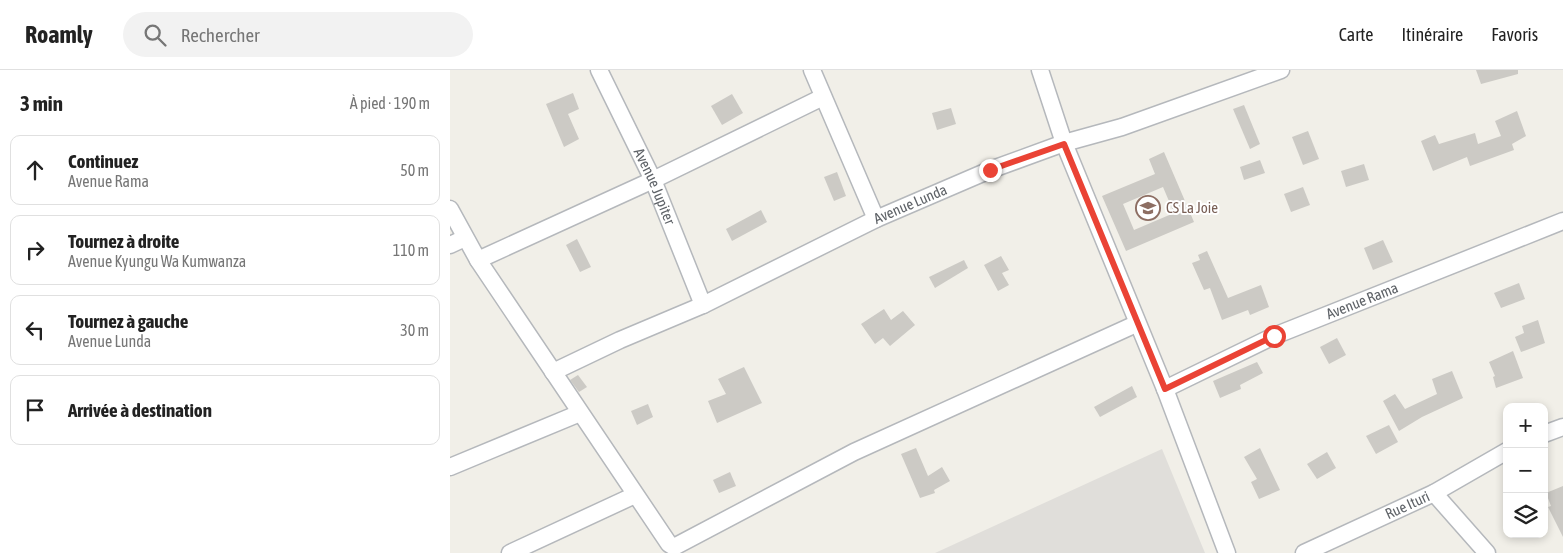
<!DOCTYPE html>
<html lang="fr">
<head>
<meta charset="utf-8">
<style>
  :root { --surface:#fff; --page:#f2f2f2; --text:#222; --muted:#767676; --line:#e0e0e0 }
  body { margin:0; font-family:"Asap Condensed",sans-serif; background:var(--page); color:var(--text) }
  .controls { position:absolute; right:15px; bottom:15px; display:grid; overflow:hidden; border-radius:10px; box-shadow:0 2px 8px #0003 }
  .controls button { width:45px; height:45px; display:grid; place-items:center; padding:0; border:0; border-bottom:1px solid var(--line); background:var(--surface); color:var(--text); font:25px sans-serif }
  .stop { position:absolute; width:15px; height:15px; margin:-11px; border:4px solid #ea4335; border-radius:50%; background:#fff }
  .stop.end { background:#ea4335; border-color:#fff; box-shadow:0 1px 5px #0008 }
  .list { margin:0; padding:0; list-style:none }
  h2 { display:flex; justify-content:space-between; align-items:center; height:65px; margin:0; padding:0 20px; font-size:21px }
  h2 small { font-size:16px; font-weight:400; color:var(--muted) }
  .list li { display:grid; grid-template-columns:32px 1fr auto; gap:15px; align-items:center; box-sizing:border-box; height:70px; margin:0 10px 10px; padding:0 10px; border:1px solid var(--line); border-radius:10px }
  .list b { display:block; font-size:19px; white-space:nowrap }
  .list p { margin:0; font-size:16px; white-space:nowrap; color:var(--muted) }
  .list em { font-size:16px; font-style:normal; color:var(--muted) }
  .icon { flex:none; width:28px; height:28px; fill:none; stroke:currentColor; stroke-width:2; stroke-linecap:round; stroke-linejoin:round }
  .map { position:relative; flex:none; width:1113px; height:483px; overflow:hidden }
  header { display:flex; align-items:center; gap:30px; box-sizing:border-box; height:70px; padding:0 25px; background:var(--surface); border-bottom:1px solid var(--line) }
  header strong { font-size:24px }
  nav { display:flex; gap:28px; margin-inline-start:auto; font-size:18px }
  .search { width:350px; height:45px; background:var(--page); display:flex; align-items:center; gap:12px; box-sizing:border-box; padding:0 18px; border-radius:28px; color:var(--muted); font-size:19px }
  main { display:flex }
  aside { flex:1; background:var(--surface) }
  .map>svg:first-child { display:block }
  .industrial { fill:#e0deda }
  .building { fill:#cccac5; fill-rule:evenodd }
  .lines { fill:none; stroke-linecap:round; stroke-linejoin:round }
  .street-casing { stroke:#b5b8bc; stroke-width:19 }
  .street { stroke:#fff; stroke-width:16 }
  .route { stroke:#ea4335; stroke-width:6 }
  .labels { text-anchor:middle; stroke-width:4; stroke-linejoin:round; paint-order:stroke }
  .street-label { font-size:15px; fill:#5f6368; stroke:#fff }
  .education-label { font-size:15px; fill:#785e54; stroke:#fff; text-anchor:start }
</style>
</head>
<body>
<header>
<strong>Roamly</strong>
<div class="search"><svg class="icon" aria-label="search" viewBox="0 0 24 24"><circle cx="10" cy="10" r="6"/><path d="M15 15l6 6"/></svg>Rechercher</div>
<nav><a>Carte</a><a>Itinéraire</a><a>Favoris</a></nav>
</header>
<main>
<aside>
<h2>3 min<small>À pied · 190 m</small></h2>
<ul class="list">
<li><svg class="icon" aria-label="ahead" viewBox="0 0 24 24"><path d="M12 20V5M6 11l6-6 6 6"/></svg><div><b>Continuez</b><p>Avenue Rama</p></div><em>50 m</em></li>
<li><svg class="icon" aria-label="right" viewBox="0 0 24 24"><path d="M7 20v-9h11M14 6l5 5-5 5"/></svg><div><b>Tournez à droite</b><p>Avenue Kyungu Wa Kumwanza</p></div><em>110 m</em></li>
<li><svg class="icon" aria-label="left" viewBox="0 0 24 24"><path d="M17 20v-9H6M10 6l-5 5 5 5"/></svg><div><b>Tournez à gauche</b><p>Avenue Lunda</p></div><em>30 m</em></li>
<li><svg class="icon" aria-label="arrive" viewBox="0 0 24 24"><path d="M6 21V4h12l-3 4 3 4H6"/></svg><div><b>Arrivée à destination</b></div></li>
</ul>
</aside>
<div class="map">
<svg width="1113" height="483" viewBox="0 0 1113 483">
  <rect width="100%" height="100%" fill="#f1efe8"/>
  <path class="industrial" d="M 712,379 L 755,483 L 485,483 Z"/>
  <g class="building">
    <path d="M 1026,0 L 1068,0 L 1068,4 L 1031,14 Z"/>
    <path d="M 123,23 L 129,39 L 118,44 L 129,69 L 114,77 L 96,34 Z"/>
    <path d="M 282,24 L 293,43 L 272,55 L 261,36 Z"/>
    <path d="M 794,35 L 810,74 L 800,79 L 783,39 Z"/>
    <path d="M 501,38 L 506,54 L 487,60 L 482,43 Z"/>
    <path d="M 1067,41 L 1076,66 L 1062,74 L 1064,80 L 1020,96 L 1017,87 L 983,101 L 971,71 L 985,65 L 989,74 L 1025,63 L 1028,74 L 1051,66 L 1045,51 Z"/>
    <path d="M 858,61 L 869,89 L 853,95 L 842,67 Z"/>
    <path d="M 714,82 L 744,152 L 676,181 L 652,126 L 705,104 L 699,89 ZM 713,117 L 724,143 L 684,160 L 673,134 Z"/>
    <path d="M 810,90 L 815,103 L 794,110 L 790,97 Z"/>
    <path d="M 914,94 L 919,110 L 896,117 L 891,101 Z"/>
    <path d="M 387,102 L 396,126 L 384,131 L 374,107 Z"/>
    <path d="M 853,117 L 860,135 L 841,142 L 834,124 Z"/>
    <path d="M 311,140 L 317,152 L 282,171 L 276,159 Z"/>
    <path d="M 127,169 L 141,197 L 130,202 L 116,175 Z"/>
    <path d="M 933,170 L 943,192 L 923,200 L 914,178 Z"/>
    <path d="M 757,181 L 778,228 L 811,215 L 819,237 L 800,245 L 798,240 L 772,250 L 760,218 L 754,220 L 742,193 L 750,190 L 748,185 Z"/>
    <path d="M 551,186 L 559,200 L 552,203 L 559,215 L 548,221 L 534,195 Z"/>
    <path d="M 514,190 L 518,198 L 485,218 L 479,207 Z"/>
    <path d="M 1069,213 L 1075,229 L 1051,238 L 1044,223 Z"/>
    <path d="M 434,239 L 441,250 L 453,241 L 465,255 L 440,276 L 433,268 L 425,274 L 411,254 Z"/>
    <path d="M 1088,250 L 1095,273 L 1071,282 L 1065,267 L 1074,263 L 1072,256 Z"/>
    <path d="M 887,268 L 896,285 L 879,294 L 870,277 Z"/>
    <path d="M 1063,281 L 1073,308 L 1046,318 L 1043,307 L 1045,306 L 1039,292 Z"/>
    <path d="M 807,292 L 813,303 L 790,315 L 791,319 L 770,328 L 763,311 Z"/>
    <path d="M 294,297 L 312,333 L 267,353 L 258,331 L 276,324 L 268,309 Z"/>
    <path d="M 1002,301 L 1013,328 L 972,347 L 949,361 L 933,331 L 945,324 L 955,339 L 987,324 L 982,309 Z"/>
    <path d="M 128,305 L 137,317 L 129,322 L 120,310 Z"/>
    <path d="M 682,316 L 687,327 L 650,347 L 644,337 Z"/>
    <path d="M 198,334 L 203,347 L 187,355 L 181,341 Z"/>
    <path d="M 939,355 L 948,372 L 926,384 L 916,366 Z"/>
    <path d="M 466,378 L 478,406 L 492,397 L 500,411 L 484,420 L 485,423 L 470,428 L 451,384 Z"/>
    <path d="M 810,378 L 830,420 L 809,429 L 801,412 L 807,409 L 794,387 Z"/>
    <path d="M 877,382 L 886,398 L 867,409 L 857,394 Z"/>
    <path d="M 280,402 L 286,416 L 269,423 L 263,410 Z"/>
    <path d="M 1113,416 L 1113,467 L 1098,437 L 1101,436 L 1096,423 Z"/>
  </g>
  <g class="lines">
    <defs>
      <g id="street">
        <path id="s1" d="M 149,0 L 203,110 L 253,235"/>
        <path d="M 362,0 L 426,149"/>
        <path d="M 590,0 L 614,73 L 715,319 L 777,483"/>
        <path d="M 0,139 L 28,190 L 219,474 L 224,477 L 404,382 L 686,254"/>
        <path d="M 0,175 L 15,168"/>
        <path d="M 28,190 L 203,110 L 373,27"/>
        <path id="s2" d="M 103,302 L 170,270 L 253,235 L 426,149 L 540,100 L 614,73 L 672,57 L 831,0"/>
        <path id="s3" d="M 715,319 L 824,266 L 1113,151"/>
        <path d="M 1094,364 L 1113,357"/>
        <path d="M 0,397 L 130,343"/>
        <path d="M 984,423 L 1037,483"/>
        <path d="M 60,483 L 185,425"/>
        <path id="s4" d="M 854,483 L 984,423 L 1057,381"/>
      </g>
    </defs>
    <use href="#street" class="street-casing"/>
    <use href="#street" class="street"/>
  </g>
  <g class="lines">
    <path class="route" d="M 540,100 L 614,74 L 715,319 L 824,266"/>
  </g>
  <defs>
    <symbol id="school-ring" viewBox="-11 -11 22 22"><circle r="9.5" fill="#fff" stroke="#8d6e63" stroke-width="1.5"/><path d="M0-5L7-2L0 1L-7-2ZM-4 1L0 2.5L4 1V4Q0 6-4 4Z" fill="#8d6e63"/></symbol>
  </defs>
  <g fill-rule="evenodd">
    <use href="#school-ring" x="684" y="124" width="28" height="28"/>
  </g>
  <g class="labels">
    <g class="street-label">
      <text dy="5" stroke="none"><textPath href="#s1" startOffset="129">Avenue Jupiter</textPath></text>
      <text dy="5" stroke="none"><textPath href="#s2" startOffset="395">Avenue Lunda</textPath></text>
      <text dy="5" stroke="none"><textPath href="#s3" startOffset="216">Avenue Rama</textPath></text>
      <text dy="5" stroke="none"><textPath href="#s4" startOffset="114">Rue Ituri</textPath></text>
    </g>
    <g class="education-label">
      <text x="716" y="143">CS La Joie</text>
    </g>
  </g>
</svg>
<div class="controls">
<button>+</button>
<button>−</button>
<button><svg class="icon" aria-label="layers" viewBox="0 0 24 24"><path d="M12 4l9 5-9 5-9-5zM3 14l9 5 9-5"/></svg></button>
</div>
<div class="stop" style="left:824px;top:266px"></div>
<div class="stop end" style="left:540px;top:100px"></div>
</div>
</main>
</body>
</html>
